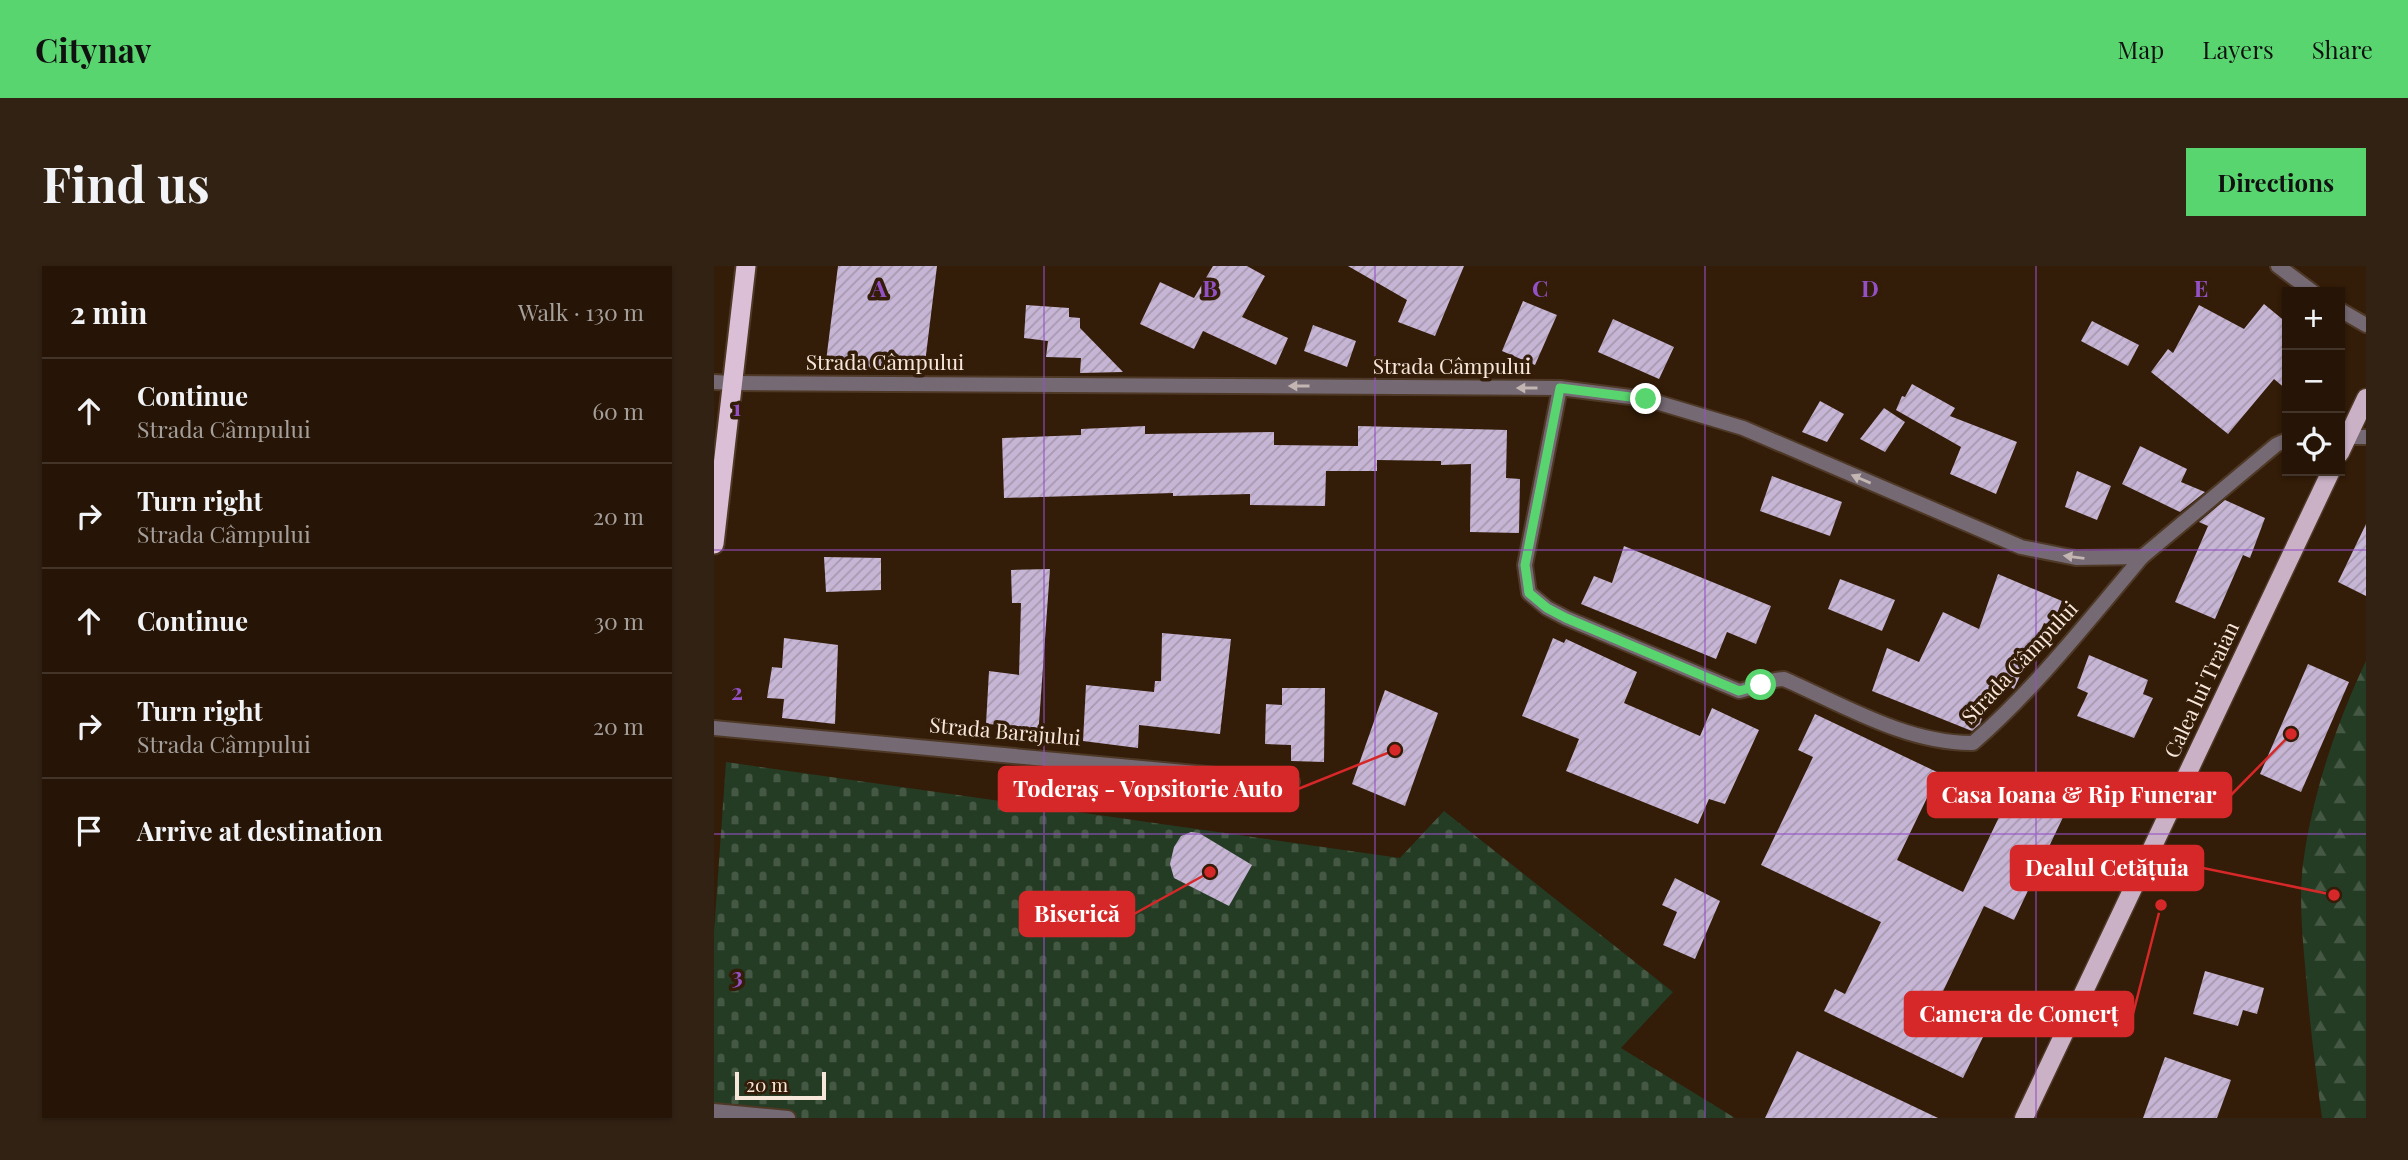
<!DOCTYPE html>
<html lang="en">
<head>
<meta charset="utf-8">
<style>
  :root { --surface:#261506; --page:#322214; --text:#f1f3f6; --muted:#a49f9b; --line:#423428; --accent:#59d56f }
  body { margin:0; font-family:"Playfair Display",serif; background:var(--page); color:var(--text) }
  .controls { position:absolute; right:21px; top:21px; display:grid; overflow:hidden; border-radius:0px; box-shadow:0 2px 5px #0004 }
  .controls button { width:63px; height:63px; display:grid; place-items:center; padding:0; border:0; border-bottom:2px solid var(--line); background:var(--surface); color:var(--text); font:35px sans-serif }
  .scale { position:absolute; left:21px; bottom:18px; width:91px; box-sizing:border-box; padding-left:7px; border:4px solid #f7e7db; border-top:0; font-size:19px; line-height:24px; white-space:nowrap; color:#f7e7db; -webkit-text-stroke:5px #331c08; paint-order:stroke }
  .stop { position:absolute; width:21px; height:21px; margin:-16px; border:5px solid #59d56f; border-radius:50%; background:#fff }
  .stop.end { background:#59d56f; border-color:#fff; box-shadow:0 2px 7px #0008 }
  .list { margin:0; padding:0; list-style:none }
  h2 { display:flex; justify-content:space-between; align-items:center; height:91px; margin:0; padding:0 28px; font-size:30px }
  h2 small { font-size:23px; font-weight:400; color:var(--muted) }
  .list li { display:grid; grid-template-columns:46px 1fr auto; gap:21px; align-items:center; box-sizing:border-box; height:105px; padding:0 28px; border-top:2px solid var(--line) }
  .list b { display:block; font-size:26px; white-space:nowrap }
  .list p { margin:0; font-size:23px; white-space:nowrap; color:var(--muted) }
  .list em { font-size:23px; font-style:normal; color:var(--muted) }
  .icon { flex:none; width:38px; height:38px; fill:none; stroke:currentColor; stroke-width:2; stroke-linecap:round; stroke-linejoin:round }
  .map { position:relative; flex:none; width:1652px; height:852px; overflow:hidden; border-radius:0px }
  header { display:flex; align-items:center; gap:42px; box-sizing:border-box; height:98px; padding:0 35px; background:var(--accent); color:#111 }
  header strong { font-size:33px }
  nav { display:flex; gap:38px; margin-inline-start:auto; font-size:24px }
  .intro { display:flex; align-items:center; justify-content:space-between; box-sizing:border-box; height:168px; padding:0 42px }
  h1 { margin:0; font-size:49px }
  .button { padding:18px 32px; border-radius:0px; background:var(--accent); color:#111; font-size:24px; font-weight:700 }
  main { display:flex; gap:42px; padding:0 42px }
  aside { flex:1; background:var(--surface); border-radius:0px; box-shadow:0 2px 5px #0004 }
  .map>svg:first-child { display:block }
  .forest { fill:url(#forest-firs) }
  .cemetery { fill:url(#cemetery-stones) }
  .building { fill:url(#building-hatch) }
  .lines { fill:none; stroke-linecap:round; stroke-linejoin:round }
  .service-casing { stroke:#4e3826; stroke-width:18 }
  .minor-casing { stroke:#4e3826; stroke-width:18 }
  .tertiary-casing { stroke:#4e3826; stroke-width:18 }
  .primary-casing { stroke:#4e3826; stroke-width:21 }
  .trunk-casing { stroke:#4e3826; stroke-width:23 }
  .service { stroke:#756973; stroke-width:14 }
  .minor { stroke:#756973; stroke-width:14 }
  .tertiary { stroke:#756973; stroke-width:14 }
  .primary { stroke:#cab1c6; stroke-width:18 }
  .trunk { stroke:#dabfd6; stroke-width:19 }
  .oneway { fill:#c3b5b1 }
  .route { stroke:#59d56f; stroke-width:9 }
  .grid { fill:none; stroke:#9451c5; stroke-width:2; stroke-opacity:0.55 }
  .labels { text-anchor:middle; stroke-width:7; stroke-linejoin:round; paint-order:stroke }
  .street-label { font-size:21px; fill:#f7e7db; stroke:#331c08 }
  .grid-label { font-size:23px; text-anchor:middle; font-weight:bold; fill:#9451c5; stroke:#331c08; stroke-width:7; stroke-linejoin:round; paint-order:stroke }
  .leader { fill:none; stroke:#d62828; stroke-width:2.5 }
  .callout-dot { fill:#d62828; stroke:#331c08; stroke-width:2.5 }
  .callout { fill:#d62828; stroke:#d62828; stroke-width:2.5 }
  .callout-label { font-size:23px; text-anchor:middle; font-weight:bold; fill:#fff }
</style>
</head>
<body>
<header>
<strong>Citynav</strong>
<nav><a>Map</a><a>Layers</a><a>Share</a></nav>
</header>
<div class="intro"><h1>Find us</h1><a class="button">Directions</a></div>
<main>
<aside>
<h2>2 min<small>Walk · 130 m</small></h2>
<ul class="list">
<li><svg class="icon" aria-label="ahead" viewBox="0 0 24 24"><path d="M12 20V5M6 11l6-6 6 6"/></svg><div><b>Continue</b><p>Strada Câmpului</p></div><em>60 m</em></li>
<li><svg class="icon" aria-label="right" viewBox="0 0 24 24"><path d="M7 20v-9h11M14 6l5 5-5 5"/></svg><div><b>Turn right</b><p>Strada Câmpului</p></div><em>20 m</em></li>
<li><svg class="icon" aria-label="ahead" viewBox="0 0 24 24"><path d="M12 20V5M6 11l6-6 6 6"/></svg><div><b>Continue</b></div><em>30 m</em></li>
<li><svg class="icon" aria-label="right" viewBox="0 0 24 24"><path d="M7 20v-9h11M14 6l5 5-5 5"/></svg><div><b>Turn right</b><p>Strada Câmpului</p></div><em>20 m</em></li>
<li><svg class="icon" aria-label="arrive" viewBox="0 0 24 24"><path d="M6 21V4h12l-3 4 3 4H6"/></svg><div><b>Arrive at destination</b></div></li>
</ul>
</aside>
<div class="map">
<svg width="1652" height="852" viewBox="0 0 1652 852">
  <defs>
    <pattern id="forest-firs" width="22" height="20" patternUnits="userSpaceOnUse" patternTransform="scale(1.75)"><rect width="22" height="20" fill="#243c24"/><path d="M5 1l3.5 6h-7zM16 11l3.5 6h-7z" fill="#455843"/></pattern>
    <pattern id="cemetery-stones" width="16" height="16" patternUnits="userSpaceOnUse" patternTransform="scale(1.75)"><rect width="16" height="16" fill="#243c24"/><path d="M2 7V4a2 2 0 0 1 4 0v3zM10 15v-3a2 2 0 0 1 4 0v3z" fill="#455843"/></pattern>
    <pattern id="building-hatch" width="6" height="6" patternUnits="userSpaceOnUse" patternTransform="scale(1.75)"><rect width="6" height="6" fill="#c6b5d4"/><path d="M-1 1l2-2M0 6l6-6M5 7l2-2" fill="none" stroke="#a799b0"/></pattern>
  </defs>
  <rect width="100%" height="100%" fill="#331c08"/>
  <path class="forest" d="M 1652,395 L 1652,852 L 1608,852 C 1601,801 1595,750 1591,699 C 1588,666 1585,631 1589,598 C 1598,529 1622,458 1652,395 Z"/>
  <path class="cemetery" d="M 12,496 L 686,592 L 730,545 L 959,726 L 907,782 L 1021,852 L 0,852 L 0,666 Z"/>
  <g class="building">
    <path d="M 124,0 L 223,0 L 210,105 L 147,102 L 142,106 L 111,103 Z"/>
    <path d="M 499,0 L 533,0 L 551,10 L 528,51 L 574,72 L 562,99 L 489,65 L 480,83 L 426,58 L 446,16 L 480,32 Z"/>
    <path d="M 634,0 L 750,0 L 721,70 L 684,56 L 693,34 Z"/>
    <path d="M 809,35 L 843,49 L 821,99 L 788,85 Z"/>
    <path d="M 1550,38 L 1573,57 L 1573,124 L 1560,113 L 1514,168 L 1437,106 L 1454,83 L 1459,87 L 1485,39 L 1530,63 Z"/>
    <path d="M 312,39 L 355,42 L 355,51 L 366,52 L 366,62 L 409,106 L 366,107 L 367,92 L 332,91 L 334,75 L 310,72 Z"/>
    <path d="M 899,53 L 960,81 L 945,113 L 884,86 Z"/>
    <path d="M 1378,55 L 1425,79 L 1414,100 L 1367,75 Z"/>
    <path d="M 599,59 L 642,75 L 633,101 L 590,85 Z"/>
    <path d="M 1198,118 L 1241,142 L 1236,150 L 1303,176 L 1282,228 L 1236,208 L 1247,181 L 1182,144 L 1188,130 L 1191,131 Z"/>
    <path d="M 1106,135 L 1130,148 L 1113,176 L 1088,166 Z"/>
    <path d="M 1170,142 L 1191,156 L 1171,186 L 1146,173 Z"/>
    <path d="M 431,160 L 431,168 L 560,166 L 560,179 L 644,180 L 644,160 L 793,164 L 792,212 L 806,213 L 805,267 L 756,266 L 757,198 L 727,199 L 727,195 L 663,194 L 663,205 L 612,205 L 611,240 L 536,239 L 536,228 L 459,230 L 459,227 L 290,232 L 288,172 L 367,169 L 367,163 Z"/>
    <path d="M 1426,180 L 1473,203 L 1467,216 L 1491,226 L 1466,246 L 1408,218 Z"/>
    <path d="M 1363,205 L 1397,220 L 1383,254 L 1351,241 Z"/>
    <path d="M 1058,210 L 1128,236 L 1116,270 L 1046,245 Z"/>
    <path d="M 1511,234 L 1551,252 L 1536,292 L 1529,289 L 1501,353 L 1461,336 L 1494,260 L 1485,256 Z"/>
    <path d="M 1652,258 L 1652,330 L 1624,316 Z"/>
    <path d="M 910,280 L 1057,340 L 1042,378 L 1013,366 L 1002,393 L 867,338 L 880,310 L 898,317 Z"/>
    <path d="M 110,291 L 167,292 L 167,324 L 112,326 Z"/>
    <path d="M 336,303 L 324,471 L 304,470 L 304,460 L 272,458 L 275,405 L 305,409 L 307,337 L 298,337 L 297,304 Z"/>
    <path d="M 1284,308 L 1348,335 L 1338,360 L 1330,357 L 1300,423 L 1282,414 L 1266,458 L 1258,465 L 1158,425 L 1173,382 L 1205,396 L 1229,346 L 1265,363 Z"/>
    <path d="M 1126,313 L 1181,334 L 1168,365 L 1114,343 Z"/>
    <path d="M 448,367 L 517,373 L 506,468 L 425,459 L 424,482 L 369,475 L 372,419 L 440,426 L 441,415 L 447,415 Z"/>
    <path d="M 70,372 L 124,379 L 121,458 L 68,452 L 70,433 L 53,432 L 58,401 L 68,402 Z"/>
    <path d="M 839,372 L 850,377 L 852,373 L 923,406 L 910,437 L 986,470 L 998,442 L 1045,464 L 1011,538 L 995,533 L 984,558 L 852,505 L 865,473 L 808,450 Z"/>
    <path d="M 1375,389 L 1434,414 L 1429,428 L 1439,432 L 1420,472 L 1363,450 L 1374,427 L 1363,422 Z"/>
    <path d="M 1594,398 L 1635,416 L 1587,526 L 1546,508 Z"/>
    <path d="M 568,422 L 611,422 L 610,496 L 577,495 L 577,479 L 551,478 L 552,438 L 568,439 Z"/>
    <path d="M 671,424 L 724,447 L 691,540 L 638,518 Z"/>
    <path d="M 1101,448 L 1225,507 L 1183,594 L 1249,626 L 1300,520 L 1352,545 L 1300,654 L 1270,640 L 1219,746 L 1269,771 L 1249,812 L 1110,745 L 1121,723 L 1131,728 L 1167,656 L 1047,599 L 1099,491 L 1084,484 Z"/>
    <path d="M 477,566 L 485,567 L 538,599 L 515,640 L 460,612 L 456,598 L 460,581 L 467,570 Z"/>
    <path d="M 961,612 L 1006,635 L 981,693 L 949,679 L 963,646 L 948,639 Z"/>
    <path d="M 1491,705 L 1550,722 L 1543,748 L 1529,744 L 1524,760 L 1479,748 Z"/>
    <path d="M 1083,785 L 1224,852 L 1051,852 Z"/>
    <path d="M 1451,791 L 1517,814 L 1503,852 L 1429,852 Z"/>
  </g>
  <g class="lines">
    <defs>
      <g id="service">
        <path d="M 846,122 L 811,299 L 815,327 L 833,342 L 852,352 L 1025,425 C 1041,422 1054,413 1070,413 C 1129,439 1194,478 1259,477 C 1322,422 1374,355 1428,291"/>
        <path d="M 0,845 L 74,852"/>
      </g>
      <g id="minor">
        <path d="M 1564,0 L 1599,26"/>
        <path d="M 1626,44 L 1652,59"/>
        <path d="M 18,117 L 846,122 L 932,133 L 1029,162 L 1307,281 L 1362,292 L 1428,291 L 1562,179 L 1573,174"/>
        <path d="M 1626,171 L 1652,171"/>
        <path d="M 0,462 L 578,516"/>
      </g>
      <path id="tertiary" d="M 0,116 L 18,117"/>
      <g id="primary">
        <path d="M 1626,187 L 1652,132"/>
        <path d="M 1310,852 L 1617,205"/>
      </g>
      <path id="trunk" d="M 0,278 L 32,0"/>
    </defs>
    <use href="#service" class="service-casing"/>
    <use href="#minor" class="minor-casing"/>
    <use href="#tertiary" class="tertiary-casing"/>
    <use href="#primary" class="primary-casing"/>
    <use href="#trunk" class="trunk-casing"/>
    <use href="#service" class="service"/>
    <use href="#minor" class="minor"/>
    <use href="#tertiary" class="tertiary"/>
    <use href="#primary" class="primary"/>
    <use href="#trunk" class="trunk"/>
  </g>
  <defs><path id="oneway-solid" d="M-6-.8H1V-3.2L6.5 0L1 3.2V.8H-6Z" transform="scale(1.75)"/></defs>
  <g class="oneway">
    <use href="#oneway-solid" transform="translate(585 120) rotate(-180)"/>
    <use href="#oneway-solid" transform="translate(813 122) rotate(-180)"/>
    <use href="#oneway-solid" transform="translate(1147 213) rotate(-157)"/>
    <use href="#oneway-solid" transform="translate(1360 291) rotate(-173)"/>
  </g>
  <g class="lines">
    <path class="route" d="M 932,133 L 846,122 L 811,299 L 815,327 L 833,342 L 852,352 L 1025,425 L 1047,419"/>
  </g>
  <path class="grid" d="M 330,0 L 330,852M 661,0 L 661,852M 991,0 L 991,852M 1322,0 L 1322,852M 0,284 L 1652,284M 0,568 L 1652,568"/>
  <g class="labels">
    <g class="street-label">
      <text x="171" y="104">Strada Câmpului</text>
      <text x="738" y="108">Strada Câmpului</text>
      <text transform="translate(1306 397) rotate(-47)" y="7">Strada Câmpului</text>
      <text transform="translate(1488 424) rotate(-65)" y="7">Calea lui Traian</text>
      <text transform="translate(291 466) rotate(5)" y="7">Strada Barajului</text>
    </g>
  </g>
  <g class="grid-label">
    <text x="165" y="31">A</text>
    <text x="496" y="31">B</text>
    <text x="826" y="31">C</text>
    <text x="1156" y="31">D</text>
    <text x="1487" y="31">E</text>
    <text x="23" y="150">1</text>
    <text x="23" y="434">2</text>
    <text x="23" y="718">3</text>
  </g>
  <path class="leader" d="M681 484L584 523M1577 468L1517 529M1620 629L1489 602M496 606L420 648M1447 639L1419 748"/>
  <g class="callout-dot">
    <circle cx="681" cy="484" r="7"/>
    <circle cx="1577" cy="468" r="7"/>
    <circle cx="1620" cy="629" r="7"/>
    <circle cx="496" cy="606" r="7"/>
    <circle cx="1447" cy="639" r="7"/>
  </g>
  <g class="callout">
    <rect x="285" y="501" width="299" height="44" rx="7"/>
    <rect x="1214" y="507" width="303" height="44" rx="7"/>
    <rect x="1297" y="580" width="192" height="44" rx="7"/>
    <rect x="306" y="626" width="114" height="44" rx="7"/>
    <rect x="1191" y="726" width="228" height="44" rx="7"/>
  </g>
  <g class="callout-label">
    <text x="434" y="531">Toderaș - Vopsitorie Auto</text>
    <text x="1365" y="537">Casa Ioana &amp; Rip Funerar</text>
    <text x="1393" y="610">Dealul Cetățuia</text>
    <text x="363" y="656">Biserică</text>
    <text x="1305" y="756">Camera de Comerț</text>
  </g>
</svg>
<div class="controls">
<button>+</button>
<button>−</button>
<button><svg class="icon" aria-label="locate" viewBox="0 0 24 24"><circle cx="12" cy="12" r="6"/><path d="M12 2v4M12 18v4M2 12h4M18 12h4"/></svg></button>
</div>
<div class="scale">20 m</div>
<div class="stop" style="left:1047px;top:419px"></div>
<div class="stop end" style="left:932px;top:133px"></div>
</div>
</main>
</body>
</html>
